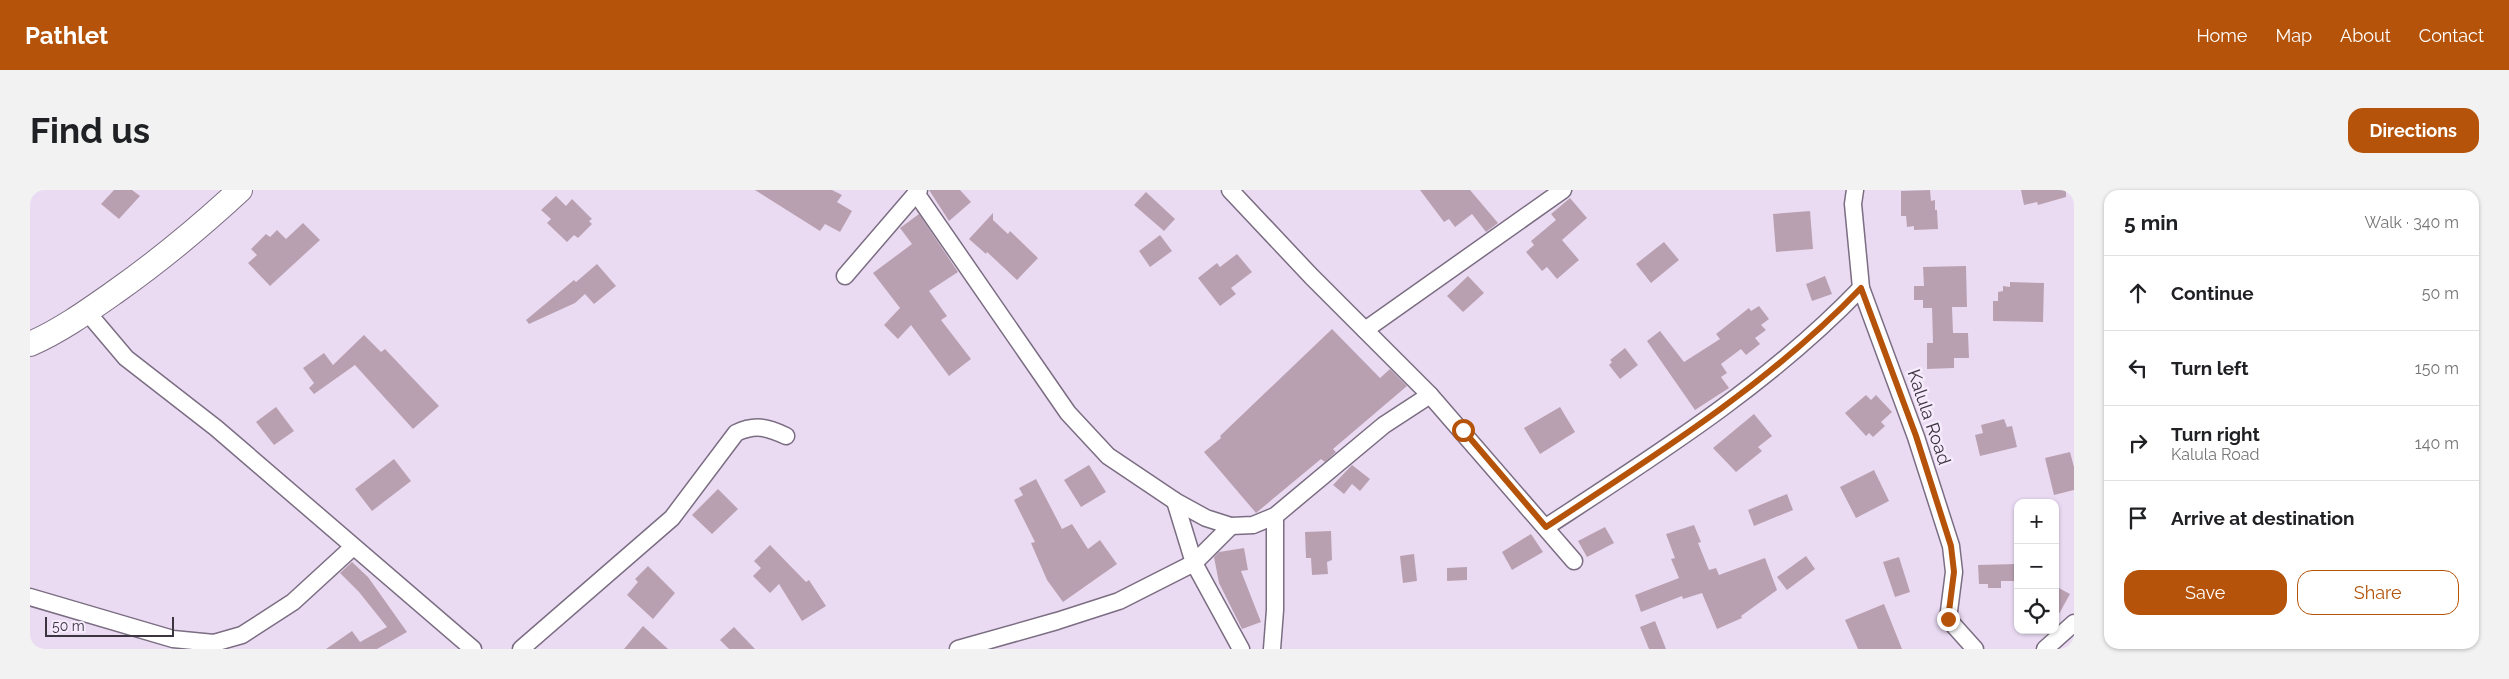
<!DOCTYPE html>
<html lang="en">
<head>
<meta charset="utf-8">
<style>
  :root { --surface:#fff; --page:#f2f2f2; --text:#202124; --muted:#757577; --line:#e0e0e0; --accent:#b45309 }
  body { margin:0; font-family:Raleway,sans-serif; background:var(--page); color:var(--text) }
  .controls { position:absolute; right:15px; bottom:15px; display:grid; overflow:hidden; border-radius:10px; box-shadow:0 1px 4px #0004 }
  .controls button { width:45px; height:45px; display:grid; place-items:center; padding:0; border:0; border-bottom:1px solid var(--line); background:var(--surface); color:var(--text); font:25px sans-serif }
  .scale { position:absolute; left:15px; bottom:12px; width:129px; box-sizing:border-box; padding-left:5px; border:2px solid #3b353f; border-top:0; font-size:14px; line-height:18px; white-space:nowrap; color:#3b353f; -webkit-text-stroke:4px #f6eafd; paint-order:stroke }
  .stop { position:absolute; width:15px; height:15px; margin:-11px; border:4px solid #b45309; border-radius:50%; background:#fff }
  .stop.end { background:#b45309; border-color:#fff; box-shadow:0 1px 5px #0008 }
  .list { margin:0; padding:0; list-style:none }
  h2 { display:flex; justify-content:space-between; align-items:center; height:65px; margin:0; padding:0 20px; font-size:21px }
  h2 small { font-size:16px; font-weight:400; color:var(--muted) }
  .list li { display:grid; grid-template-columns:32px 1fr auto; gap:15px; align-items:center; box-sizing:border-box; height:75px; padding:0 20px; border-top:1px solid var(--line) }
  .list b { display:block; font-size:19px; white-space:nowrap }
  .list p { margin:0; font-size:16px; white-space:nowrap; color:var(--muted) }
  .list em { font-size:16px; font-style:normal; color:var(--muted) }
  .actions { display:flex; gap:10px; padding:15px 20px }
  .actions a { flex:1; padding:11px 0; border:1px solid var(--accent); border-radius:15px; text-align:center; font-size:18px; color:var(--accent) }
  .actions .main { background:var(--accent); color:#fff }
  .icon { flex:none; width:28px; height:28px; fill:none; stroke:currentColor; stroke-width:2; stroke-linecap:round; stroke-linejoin:round }
  .map { position:relative; flex:none; width:2044px; height:459px; overflow:hidden; border-radius:15px }
  header { display:flex; align-items:center; gap:30px; box-sizing:border-box; height:70px; padding:0 25px; background:var(--accent); color:#fff }
  header strong { font-size:24px }
  nav { display:flex; gap:28px; margin-inline-start:auto; font-size:18px }
  .intro { display:flex; align-items:center; justify-content:space-between; box-sizing:border-box; height:120px; padding:0 30px }
  h1 { margin:0; font-size:35px }
  .button { padding:12px 22px; border-radius:15px; background:var(--accent); color:#fff; font-size:18px; font-weight:700 }
  main { display:flex; gap:30px; padding:0 30px }
  aside { flex:1; background:var(--surface); border-radius:15px; box-shadow:0 1px 4px #0004 }
  .map>svg:first-child { display:block }
  .building { fill:#b9a0b1 }
  .lines { fill:none; stroke-linecap:round; stroke-linejoin:round }
  .street-casing { stroke:#7b6d82; stroke-width:19 }
  .secondary-casing { stroke:#7b6d82; stroke-width:26 }
  .street { stroke:#fff; stroke-width:16 }
  .secondary { stroke:#fff; stroke-width:24 }
  .route { stroke:#b45309; stroke-width:6 }
  .labels { text-anchor:middle; stroke-width:5; stroke-linejoin:round; paint-order:stroke }
  .street-label { font-size:18px; fill:#3b353f; stroke:#f6eafd }
</style>
</head>
<body>
<header>
<strong>Pathlet</strong>
<nav><a>Home</a><a>Map</a><a>About</a><a>Contact</a></nav>
</header>
<div class="intro"><h1>Find us</h1><a class="button">Directions</a></div>
<main>
<div class="map">
<svg width="2044" height="459" viewBox="0 0 2044 459">
  <rect width="100%" height="100%" fill="#eadbf3"/>
  <g class="building">
    <path d="M 84,0 L 102,0 L 110,6 L 89,29 L 71,14 Z"/>
    <path d="M 725,0 L 802,0 L 812,5 L 807,12 L 822,21 L 810,42 L 795,34 L 790,41 Z"/>
    <path d="M 899,0 L 930,0 L 941,12 L 919,31 Z"/>
    <path d="M 1390,0 L 1440,0 L 1468,33 L 1456,42 L 1442,24 L 1425,37 L 1419,29 L 1414,32 Z"/>
    <path d="M 1900,0 L 1901,11 L 1905,10 L 1905,20 L 1907,20 L 1908,39 L 1884,40 L 1884,36 L 1877,37 L 1876,26 L 1871,26 L 1871,1 Z"/>
    <path d="M 1991,0 L 2036,0 L 2036,7 L 2008,15 L 2007,12 L 1994,15 Z"/>
    <path d="M 1116,2 L 1145,29 L 1134,41 L 1104,15 Z"/>
    <path d="M 526,6 L 536,16 L 542,9 L 562,29 L 559,31 L 562,34 L 548,48 L 544,45 L 537,52 L 517,33 L 521,29 L 511,20 Z"/>
    <path d="M 1540,8 L 1557,28 L 1532,50 L 1549,70 L 1527,89 L 1517,77 L 1512,81 L 1496,62 L 1504,55 L 1501,51 L 1526,30 L 1521,24 Z"/>
    <path d="M 1780,21 L 1783,59 L 1746,62 L 1743,24 Z"/>
    <path d="M 963,23 L 963,30 L 978,44 L 980,41 L 1008,68 L 987,90 L 957,62 L 956,64 L 939,49 Z"/>
    <path d="M 889,24 L 928,82 L 899,101 L 917,126 L 911,130 L 941,169 L 919,186 L 881,135 L 868,149 L 854,135 L 870,118 L 843,83 L 882,54 L 870,38 Z"/>
    <path d="M 273,33 L 290,50 L 240,96 L 218,73 L 227,65 L 221,59 L 236,44 L 240,47 L 247,40 L 256,49 Z"/>
    <path d="M 1130,45 L 1142,61 L 1120,77 L 1109,61 Z"/>
    <path d="M 1634,52 L 1649,70 L 1621,93 L 1606,74 Z"/>
    <path d="M 1207,64 L 1222,82 L 1201,98 L 1206,104 L 1190,116 L 1168,88 L 1187,73 L 1190,77 Z"/>
    <path d="M 567,74 L 586,96 L 564,114 L 555,104 L 545,113 L 499,134 L 496,130 L 544,90 L 546,92 Z"/>
    <path d="M 1936,76 L 1937,117 L 1922,117 L 1923,143 L 1938,143 L 1939,168 L 1924,168 L 1924,178 L 1897,179 L 1897,153 L 1903,153 L 1902,118 L 1893,118 L 1893,110 L 1884,110 L 1884,96 L 1894,96 L 1893,77 Z"/>
    <path d="M 1438,86 L 1454,103 L 1433,122 L 1417,106 Z"/>
    <path d="M 1795,86 L 1802,104 L 1782,111 L 1776,94 Z"/>
    <path d="M 1980,92 L 2014,93 L 2013,132 L 1963,131 L 1963,111 L 1968,111 L 1968,102 L 1973,101 L 1973,96 L 1980,97 Z"/>
    <path d="M 1729,116 L 1739,129 L 1731,135 L 1736,140 L 1725,148 L 1730,154 L 1716,165 L 1711,159 L 1691,174 L 1697,183 L 1691,187 L 1699,198 L 1665,220 L 1617,151 L 1630,141 L 1654,172 L 1690,149 L 1686,144 L 1719,118 L 1721,121 Z"/>
    <path d="M 1302,139 L 1350,188 L 1360,179 L 1377,196 L 1303,259 L 1306,262 L 1295,272 L 1291,269 L 1226,323 L 1174,262 L 1191,248 L 1190,246 Z"/>
    <path d="M 334,145 L 351,162 L 355,159 L 409,216 L 383,239 L 325,175 L 284,204 L 279,198 L 284,193 L 273,178 L 294,163 L 303,175 Z"/>
    <path d="M 1595,158 L 1608,175 L 1590,189 L 1579,175 L 1582,172 L 1580,170 Z"/>
    <path d="M 1836,205 L 1841,210 L 1846,205 L 1862,222 L 1851,232 L 1855,236 L 1843,247 L 1839,243 L 1836,246 L 1815,223 Z"/>
    <path d="M 246,217 L 264,241 L 244,255 L 226,232 Z"/>
    <path d="M 1530,217 L 1545,242 L 1510,264 L 1494,238 Z"/>
    <path d="M 1724,224 L 1742,246 L 1728,257 L 1732,261 L 1706,282 L 1683,258 Z"/>
    <path d="M 1974,229 L 1977,237 L 1982,236 L 1987,257 L 1950,266 L 1945,245 L 1953,243 L 1951,235 Z"/>
    <path d="M 2040,262 L 2044,277 L 2044,300 L 2024,305 L 2015,268 Z"/>
    <path d="M 364,269 L 381,291 L 342,321 L 325,299 Z"/>
    <path d="M 1059,275 L 1076,302 L 1051,317 L 1034,290 Z"/>
    <path d="M 1322,275 L 1340,289 L 1330,301 L 1322,294 L 1314,304 L 1303,295 Z"/>
    <path d="M 1844,280 L 1859,311 L 1826,328 L 1810,297 Z"/>
    <path d="M 1006,289 L 1032,339 L 1042,334 L 1058,359 L 1070,350 L 1087,374 L 1033,412 L 1017,390 L 1001,353 L 1005,352 L 984,310 L 993,305 L 989,298 Z"/>
    <path d="M 688,299 L 708,319 L 682,344 L 662,325 Z"/>
    <path d="M 1757,304 L 1763,320 L 1724,336 L 1718,320 Z"/>
    <path d="M 1664,335 L 1671,352 L 1668,353 L 1679,380 L 1686,378 L 1689,385 L 1735,368 L 1747,400 L 1711,426 L 1712,428 L 1687,439 L 1672,403 L 1653,409 L 1652,406 L 1611,422 L 1605,405 L 1649,388 L 1641,369 L 1645,368 L 1636,344 Z"/>
    <path d="M 1575,337 L 1584,353 L 1557,367 L 1548,351 Z"/>
    <path d="M 1301,341 L 1302,370 L 1297,372 L 1298,384 L 1282,385 L 1281,368 L 1276,368 L 1275,342 Z"/>
    <path d="M 1501,344 L 1513,362 L 1482,380 L 1472,362 Z"/>
    <path d="M 740,355 L 776,392 L 779,390 L 796,416 L 772,431 L 749,394 L 740,403 L 723,386 L 731,378 L 724,371 Z"/>
    <path d="M 1214,358 L 1218,380 L 1211,381 L 1231,432 L 1212,439 L 1189,393 L 1184,367 L 1189,362 Z"/>
    <path d="M 1384,364 L 1387,391 L 1373,393 L 1370,366 Z"/>
    <path d="M 1776,366 L 1785,379 L 1757,400 L 1747,387 Z"/>
    <path d="M 1869,367 L 1880,402 L 1865,407 L 1853,372 Z"/>
    <path d="M 322,372 L 338,387 L 377,442 L 347,459 L 296,459 L 322,441 L 330,452 L 357,437 L 329,402 L 310,383 Z"/>
    <path d="M 1986,374 L 1987,391 L 1971,391 L 1971,398 L 1958,398 L 1958,394 L 1949,394 L 1948,375 Z"/>
    <path d="M 618,376 L 645,403 L 623,429 L 597,405 L 608,392 L 605,389 Z"/>
    <path d="M 1437,377 L 1437,390 L 1417,391 L 1417,378 Z"/>
    <path d="M 2025,396 L 2040,404 L 2025,431 Z"/>
    <path d="M 1854,414 L 1872,459 L 1828,459 L 1815,430 Z"/>
    <path d="M 1625,431 L 1636,459 L 1619,459 L 1610,437 Z"/>
    <path d="M 613,436 L 638,459 L 594,459 Z"/>
    <path d="M 704,437 L 725,459 L 699,459 L 690,450 Z"/>
  </g>
  <g class="lines">
    <defs>
      <g id="street">
        <path d="M 1200,0 L 1281,86 L 1400,205 L 1544,371"/>
        <path d="M 1825,0 L 1823,14 L 1831,98 L 1886,247 L 1921,356 L 1924,382 L 1918,429 L 1945,459"/>
        <path d="M 886,3 L 1038,223 L 1078,266 L 1145,311 L 1176,328 L 1201,336 L 1223,335 L 1245,326 L 1354,235 L 1400,205"/>
        <path d="M 815,86 L 889,0"/>
        <path d="M 57,122 L 96,168 L 186,238 L 443,459"/>
        <path d="M 1335,140 L 1533,0"/>
        <path d="M 1145,311 L 1164,373 L 1211,459"/>
        <path d="M 1516,337 C 1626,265 1739,194 1831,98"/>
        <path d="M 0,407 L 143,449 L 184,453 L 212,445 L 263,412 L 323,357"/>
        <path d="M 491,459 L 642,328 L 706,243 C 725,234 737,237 756,246"/>
        <path d="M 928,459 L 1027,431 L 1089,411 L 1164,373 L 1201,336"/>
        <path d="M 1242,459 L 1245,420 L 1245,326"/>
        <path d="M 2015,459 L 2044,433"/>
      </g>
      <path id="secondary" d="M 0,154 C 30,141 58,121 85,102 C 129,71 170,37 210,0"/>
    </defs>
    <use href="#street" class="street-casing"/>
    <use href="#secondary" class="secondary-casing"/>
    <use href="#street" class="street"/>
    <use href="#secondary" class="secondary"/>
  </g>
  <g class="lines">
    <path class="route" d="M 1433,240 L 1516,337 C 1626,265 1739,194 1831,98 L 1886,246 L 1921,356 L 1924,382 L 1918,429"/>
  </g>
  <g class="labels">
    <g class="street-label">
      <text transform="translate(1899 227) rotate(71)" y="6">Kalula Road</text>
    </g>
  </g>
</svg>
<div class="controls">
<button>+</button>
<button>−</button>
<button><svg class="icon" aria-label="locate" viewBox="0 0 24 24"><circle cx="12" cy="12" r="6"/><path d="M12 2v4M12 18v4M2 12h4M18 12h4"/></svg></button>
</div>
<div class="scale">50 m</div>
<div class="stop" style="left:1433px;top:240px"></div>
<div class="stop end" style="left:1918px;top:429px"></div>
</div>
<aside>
<h2>5 min<small>Walk · 340 m</small></h2>
<ul class="list">
<li><svg class="icon" aria-label="ahead" viewBox="0 0 24 24"><path d="M12 20V5M6 11l6-6 6 6"/></svg><div><b>Continue</b></div><em>50 m</em></li>
<li><svg class="icon" aria-label="left" viewBox="0 0 24 24"><path d="M17 20v-9H6M10 6l-5 5 5 5"/></svg><div><b>Turn left</b></div><em>150 m</em></li>
<li><svg class="icon" aria-label="right" viewBox="0 0 24 24"><path d="M7 20v-9h11M14 6l5 5-5 5"/></svg><div><b>Turn right</b><p>Kalula Road</p></div><em>140 m</em></li>
<li><svg class="icon" aria-label="arrive" viewBox="0 0 24 24"><path d="M6 21V4h12l-3 4 3 4H6"/></svg><div><b>Arrive at destination</b></div></li>
</ul>
<div class="actions"><a class="main">Save</a><a>Share</a></div>
</aside>
</main>
</body>
</html>
